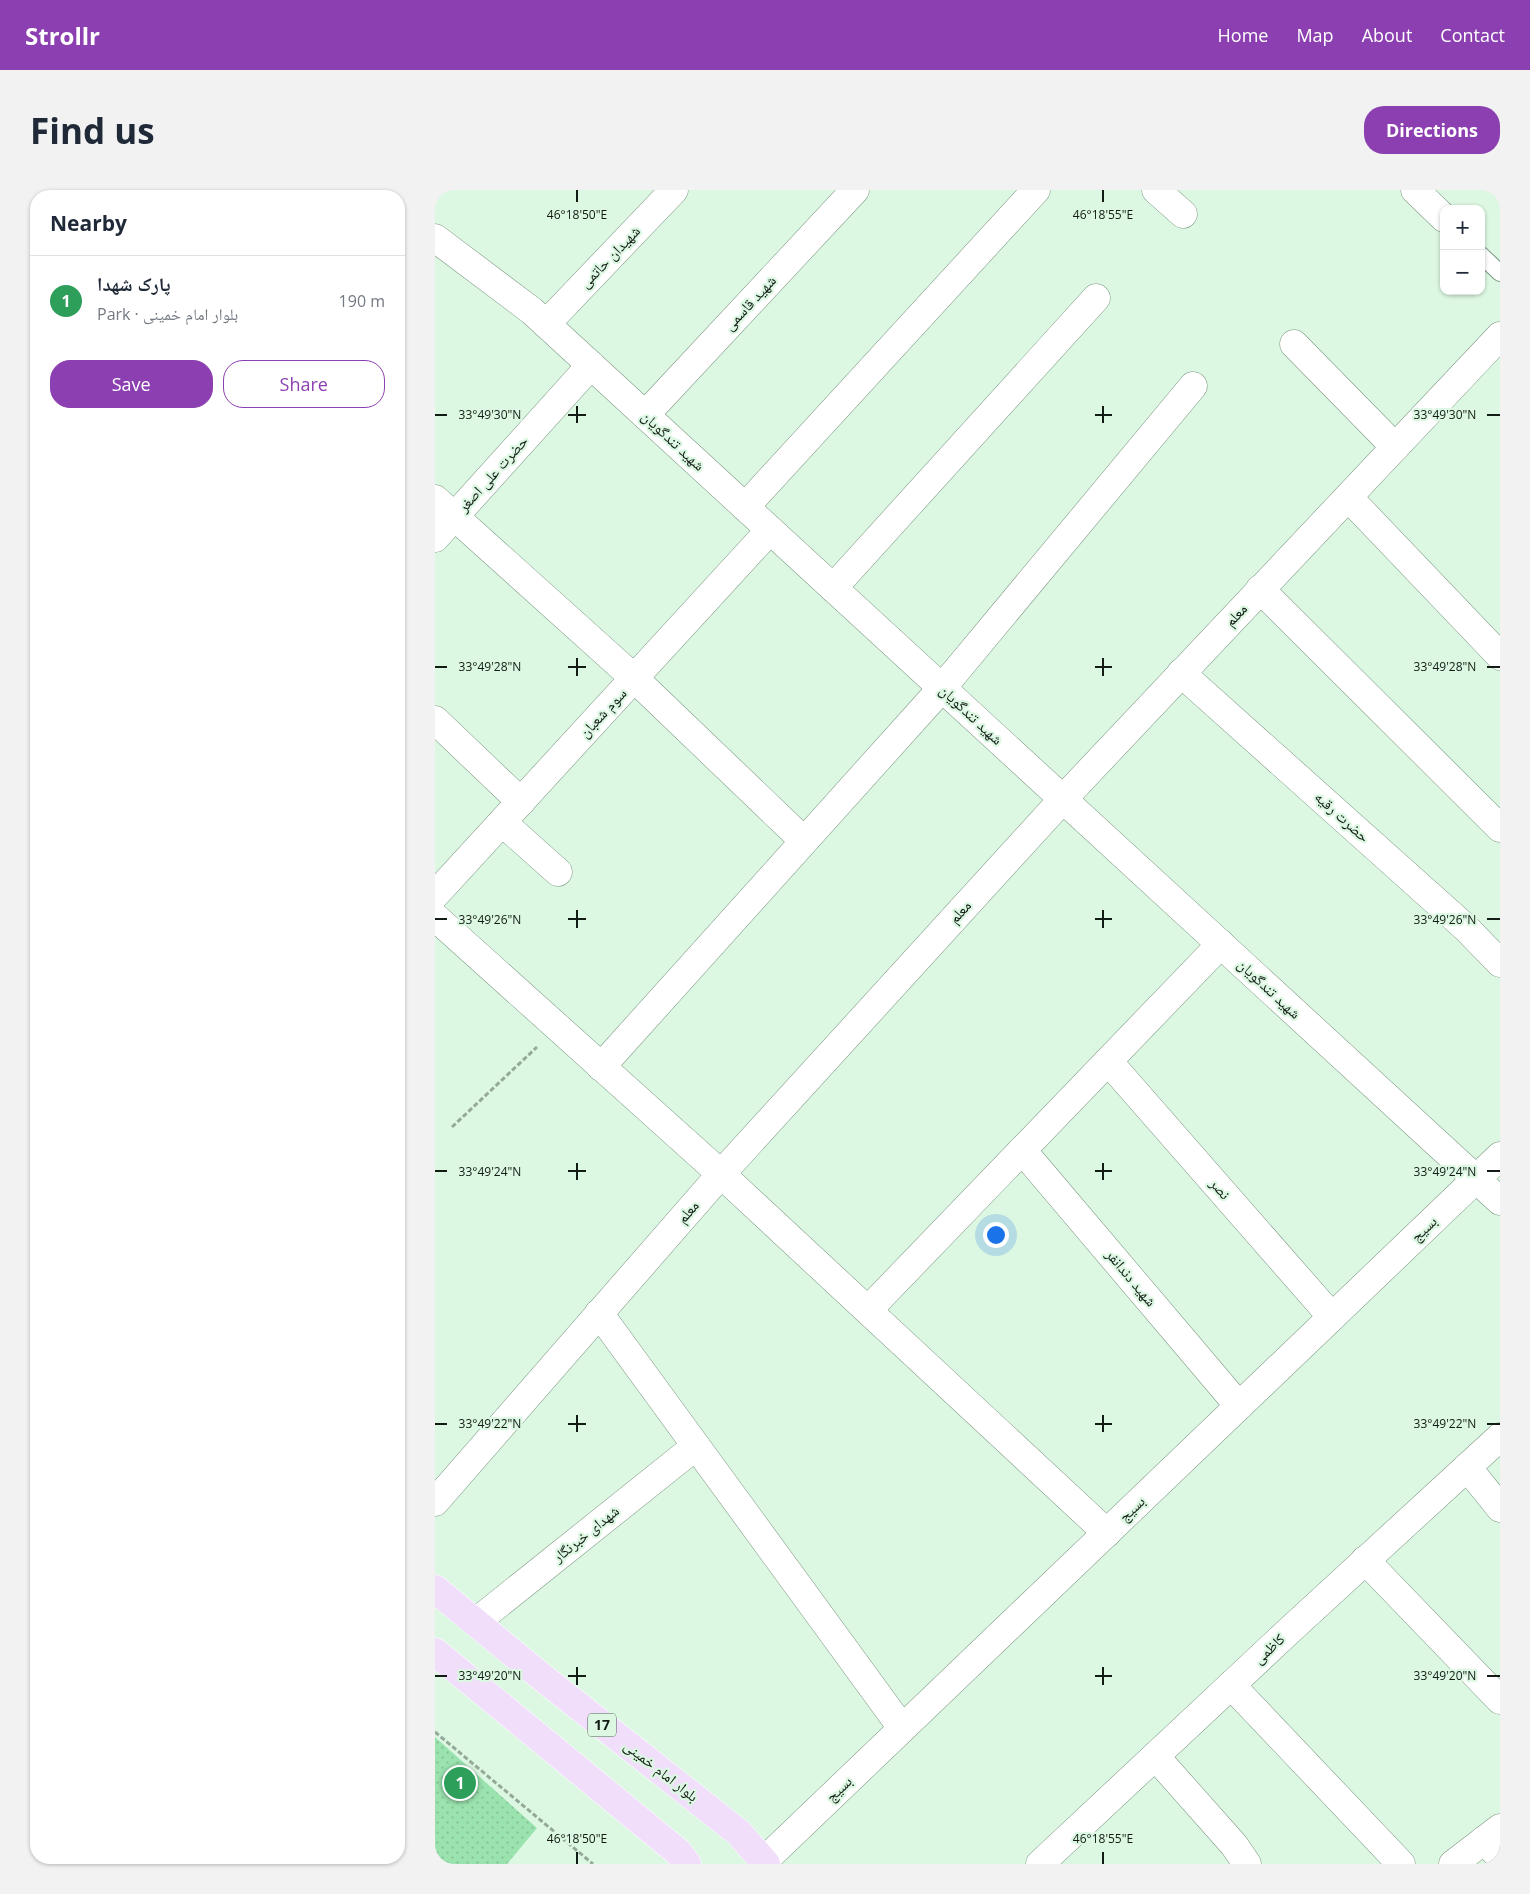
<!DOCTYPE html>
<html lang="en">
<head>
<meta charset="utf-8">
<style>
  :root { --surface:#fff; --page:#f2f2f3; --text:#1f2937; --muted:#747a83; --line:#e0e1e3; --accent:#8c3fb0 }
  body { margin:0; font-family:"Open Sans","Noto Naskh Arabic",sans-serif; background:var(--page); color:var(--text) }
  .controls { position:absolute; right:15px; top:15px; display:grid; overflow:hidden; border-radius:10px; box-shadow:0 1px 4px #0004 }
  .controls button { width:45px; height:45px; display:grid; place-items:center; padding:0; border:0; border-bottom:1px solid var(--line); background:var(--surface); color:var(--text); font:25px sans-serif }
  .you { position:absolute; left:560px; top:1044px; width:18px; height:18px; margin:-12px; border:4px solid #fff; border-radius:50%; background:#1a73e8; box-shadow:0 0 0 8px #1a73e833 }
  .badge { display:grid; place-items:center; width:32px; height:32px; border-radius:50%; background:var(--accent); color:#fff; font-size:16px; font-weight:700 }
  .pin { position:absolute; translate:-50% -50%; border:2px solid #fff; box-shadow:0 1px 5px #0006 }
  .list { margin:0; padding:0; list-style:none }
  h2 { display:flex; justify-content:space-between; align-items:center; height:65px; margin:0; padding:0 20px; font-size:21px }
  h2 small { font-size:16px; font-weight:400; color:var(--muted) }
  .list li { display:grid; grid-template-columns:32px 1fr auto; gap:15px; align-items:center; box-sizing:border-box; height:90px; padding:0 20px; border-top:1px solid var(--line) }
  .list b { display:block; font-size:19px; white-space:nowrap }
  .list p { margin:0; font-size:16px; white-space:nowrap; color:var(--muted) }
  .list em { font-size:16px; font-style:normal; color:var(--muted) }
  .actions { display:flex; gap:10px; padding:15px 20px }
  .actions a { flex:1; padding:11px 0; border:1px solid var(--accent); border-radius:20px; text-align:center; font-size:18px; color:var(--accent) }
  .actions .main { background:var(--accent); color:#fff }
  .map { position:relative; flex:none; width:1065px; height:1674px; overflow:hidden; border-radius:20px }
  header { display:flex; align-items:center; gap:30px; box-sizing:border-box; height:70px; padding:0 25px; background:var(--accent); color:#fff }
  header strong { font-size:24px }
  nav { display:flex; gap:28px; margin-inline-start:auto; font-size:18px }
  .intro { display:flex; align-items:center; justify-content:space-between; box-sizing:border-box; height:120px; padding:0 30px }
  h1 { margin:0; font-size:35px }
  .button { padding:12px 22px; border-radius:20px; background:var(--accent); color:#fff; font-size:18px; font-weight:700 }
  main { display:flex; gap:30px; padding:0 30px }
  aside { flex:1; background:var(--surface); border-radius:20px; box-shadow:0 1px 4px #0004 }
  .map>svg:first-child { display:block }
  .park { fill:url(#park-dots) }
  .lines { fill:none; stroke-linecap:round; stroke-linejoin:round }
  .service-casing { stroke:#7d9683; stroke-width:18 }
  .minor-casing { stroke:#7d9683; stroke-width:29 }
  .tertiary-casing { stroke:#7d9683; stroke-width:29 }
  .primary-casing { stroke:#fff; stroke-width:29 }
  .path { stroke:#95a999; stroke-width:3; stroke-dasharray:5 2.5; stroke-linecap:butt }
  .service { stroke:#fff; stroke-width:16 }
  .minor { stroke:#fff; stroke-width:28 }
  .tertiary { stroke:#fff; stroke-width:28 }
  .primary { stroke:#f0defb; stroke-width:28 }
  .ticks { fill:none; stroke:#121b14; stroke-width:2 }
  .labels { text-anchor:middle; stroke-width:4.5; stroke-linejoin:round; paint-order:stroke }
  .shield { fill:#dcf7e2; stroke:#4f5d52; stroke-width:1 }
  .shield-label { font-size:14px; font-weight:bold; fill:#121b14 }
  .street-label { font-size:15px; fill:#121b14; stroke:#dcf7e2 }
  .ticks-label { font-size:12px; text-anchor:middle; fill:#121b14; stroke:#dcf7e2; stroke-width:4.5; stroke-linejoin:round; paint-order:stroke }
</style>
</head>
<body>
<header>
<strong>Strollr</strong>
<nav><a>Home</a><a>Map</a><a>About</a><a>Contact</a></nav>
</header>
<div class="intro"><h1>Find us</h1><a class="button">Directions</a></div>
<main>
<aside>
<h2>Nearby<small></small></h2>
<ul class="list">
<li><span class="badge" style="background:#2e9e5b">1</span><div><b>پارک شهدا</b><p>Park · بلوار امام خمینی</p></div><em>190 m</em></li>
</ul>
<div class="actions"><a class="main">Save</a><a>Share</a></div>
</aside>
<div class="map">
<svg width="1065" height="1674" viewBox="0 0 1065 1674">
  <defs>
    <pattern id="park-dots" width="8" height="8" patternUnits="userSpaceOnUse" patternTransform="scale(1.25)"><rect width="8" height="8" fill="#9ae2ae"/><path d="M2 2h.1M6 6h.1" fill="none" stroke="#84c195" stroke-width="1.8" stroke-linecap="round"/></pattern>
  </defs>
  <rect width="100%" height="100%" fill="#dcf7e2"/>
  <path class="park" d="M 0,1547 L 102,1638 L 72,1674 L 0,1674 Z"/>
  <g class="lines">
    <defs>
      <path id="service" d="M 1046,65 L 1065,83"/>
      <g id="minor">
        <path d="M 721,0 L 748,24"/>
        <path d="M 980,0 L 1009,28"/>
        <path d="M 111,134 L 239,0"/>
        <path d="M 859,154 L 960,257"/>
        <path d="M 210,225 L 420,0"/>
        <path d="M 913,307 L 1065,466"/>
        <path d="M 0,309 L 199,488 L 369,651"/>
        <path d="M 310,317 L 601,0"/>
        <path d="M 0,348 L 156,175"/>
        <path d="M 398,398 L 661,108"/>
        <path d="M 825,399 L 1065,638"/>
        <path d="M 746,483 L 1031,738 L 1065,773"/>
        <path d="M 0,530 L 86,612"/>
        <path d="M 67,632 L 123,682"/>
        <path d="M 0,705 L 335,340"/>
        <path d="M 0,727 L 286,984 L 672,1343"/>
        <path d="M 673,871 L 897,1127"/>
        <path d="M 166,877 L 507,498 L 758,196"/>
        <path d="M 587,960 L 804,1216"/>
        <path d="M 433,1120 L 786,754"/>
        <path d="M 164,1123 L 467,1538"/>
        <path d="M 1032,1277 L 1065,1318"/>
        <path d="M 0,1312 L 286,984 L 628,609 L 1065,146"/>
        <path d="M 930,1370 L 1065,1510"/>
        <path d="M 41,1432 L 261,1256"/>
        <path d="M 796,1495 L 966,1674"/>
        <path d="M 720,1566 L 799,1655 L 812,1674"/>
        <path d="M 1049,1650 L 1065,1667"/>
        <path d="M 329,1671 L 1065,966"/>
        <path d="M 605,1674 L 856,1439 L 1065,1247"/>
        <path d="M 1018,1674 L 1065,1638"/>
      </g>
      <path id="tertiary" d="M 0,48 L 97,121 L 1065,1011"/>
      <g id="primary">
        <path d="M 0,1399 L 108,1488 L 304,1643 L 331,1674"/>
        <path d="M 0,1462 L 243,1662 L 252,1674"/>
      </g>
    </defs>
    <use href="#service" class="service-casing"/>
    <use href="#minor" class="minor-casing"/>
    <use href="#tertiary" class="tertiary-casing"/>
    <use href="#primary" class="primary-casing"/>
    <g class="path">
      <path d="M 17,937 L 102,857"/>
      <path d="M 0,1542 L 158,1674"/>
    </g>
    <use href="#service" class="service"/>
    <use href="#minor" class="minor"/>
    <use href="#tertiary" class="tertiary"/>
    <use href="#primary" class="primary"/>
  </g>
  <path class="ticks" d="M 142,0 L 142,12M 668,0 L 668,12M 142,216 L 142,233M 668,216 L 668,233M 0,225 L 12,225M 133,225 L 151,225M 660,225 L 677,225M 1052,225 L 1065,225M 142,468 L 142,486M 668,468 L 668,486M 0,477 L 12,477M 133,477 L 151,477M 660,477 L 677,477M 1052,477 L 1065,477M 142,720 L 142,738M 668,720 L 668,738M 0,729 L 12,729M 133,729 L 151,729M 660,729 L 677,729M 1052,729 L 1065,729M 142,973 L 142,990M 668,973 L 668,990M 0,981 L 12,981M 133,981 L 151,981M 660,981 L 677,981M 1052,981 L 1065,981M 142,1225 L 142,1242M 668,1225 L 668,1242M 0,1234 L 12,1234M 133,1234 L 151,1234M 660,1234 L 677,1234M 1052,1234 L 1065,1234M 142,1477 L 142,1495M 668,1477 L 668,1495M 0,1486 L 12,1486M 133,1486 L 151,1486M 660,1486 L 677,1486M 1052,1486 L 1065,1486M 142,1662 L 142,1674M 668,1662 L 668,1674"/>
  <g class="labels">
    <rect class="shield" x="153" y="1523.5" width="28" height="23" rx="4"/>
    <g class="shield-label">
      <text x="167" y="1540">17</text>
    </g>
    <g class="street-label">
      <text transform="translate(175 67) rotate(-46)" y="5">شهیدان حاتمی</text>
      <text transform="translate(315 113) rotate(-47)" y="5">شهید قاسمی</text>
      <text transform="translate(238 251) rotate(43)" y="5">شهید تندگویان</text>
      <text transform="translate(58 284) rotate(-48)" y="5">حضرت علی اصغر</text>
      <text transform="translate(801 425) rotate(-47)" y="5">معلم</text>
      <text transform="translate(168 523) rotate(-47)" y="5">سوم شعبان</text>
      <text transform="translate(536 525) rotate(43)" y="5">شهید تندگویان</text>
      <text transform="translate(907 627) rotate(42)" y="5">حضرت رقیه</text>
      <text transform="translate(525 722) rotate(-48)" y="5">معلم</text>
      <text transform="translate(834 799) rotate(43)" y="5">شهید تندگویان</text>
      <text transform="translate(785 999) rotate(49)" y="5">نصر</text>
      <text transform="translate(253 1022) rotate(-49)" y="5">معلم</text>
      <text transform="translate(989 1039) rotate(-44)" y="5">بسیج</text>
      <text transform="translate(696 1088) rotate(50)" y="5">شهید دندانفر</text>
      <text transform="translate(697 1319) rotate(-44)" y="5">بسیج</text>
      <text transform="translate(151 1344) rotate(-39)" y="5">شهدای خبرنگار</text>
      <text transform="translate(834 1459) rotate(-43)" y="5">کاظمی</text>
      <text transform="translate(226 1581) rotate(38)" y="5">بلوار امام خمینی</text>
      <text transform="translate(404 1599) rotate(-44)" y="5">بسیج</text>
    </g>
  </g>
  <g class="ticks-label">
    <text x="142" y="29">46°18'50"E</text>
    <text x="668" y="29">46°18'55"E</text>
    <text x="55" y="229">33°49'30"N</text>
    <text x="1010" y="229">33°49'30"N</text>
    <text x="55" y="481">33°49'28"N</text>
    <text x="1010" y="481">33°49'28"N</text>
    <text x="55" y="734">33°49'26"N</text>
    <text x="1010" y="734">33°49'26"N</text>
    <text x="55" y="986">33°49'24"N</text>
    <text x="1010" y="986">33°49'24"N</text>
    <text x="55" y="1238">33°49'22"N</text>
    <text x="1010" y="1238">33°49'22"N</text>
    <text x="55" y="1490">33°49'20"N</text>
    <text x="1010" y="1490">33°49'20"N</text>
    <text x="142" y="1653">46°18'50"E</text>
    <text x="668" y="1653">46°18'55"E</text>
  </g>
</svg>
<div class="controls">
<button>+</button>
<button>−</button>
</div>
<div class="you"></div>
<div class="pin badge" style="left:25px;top:1593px;background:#2e9e5b">1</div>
</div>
</main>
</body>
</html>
